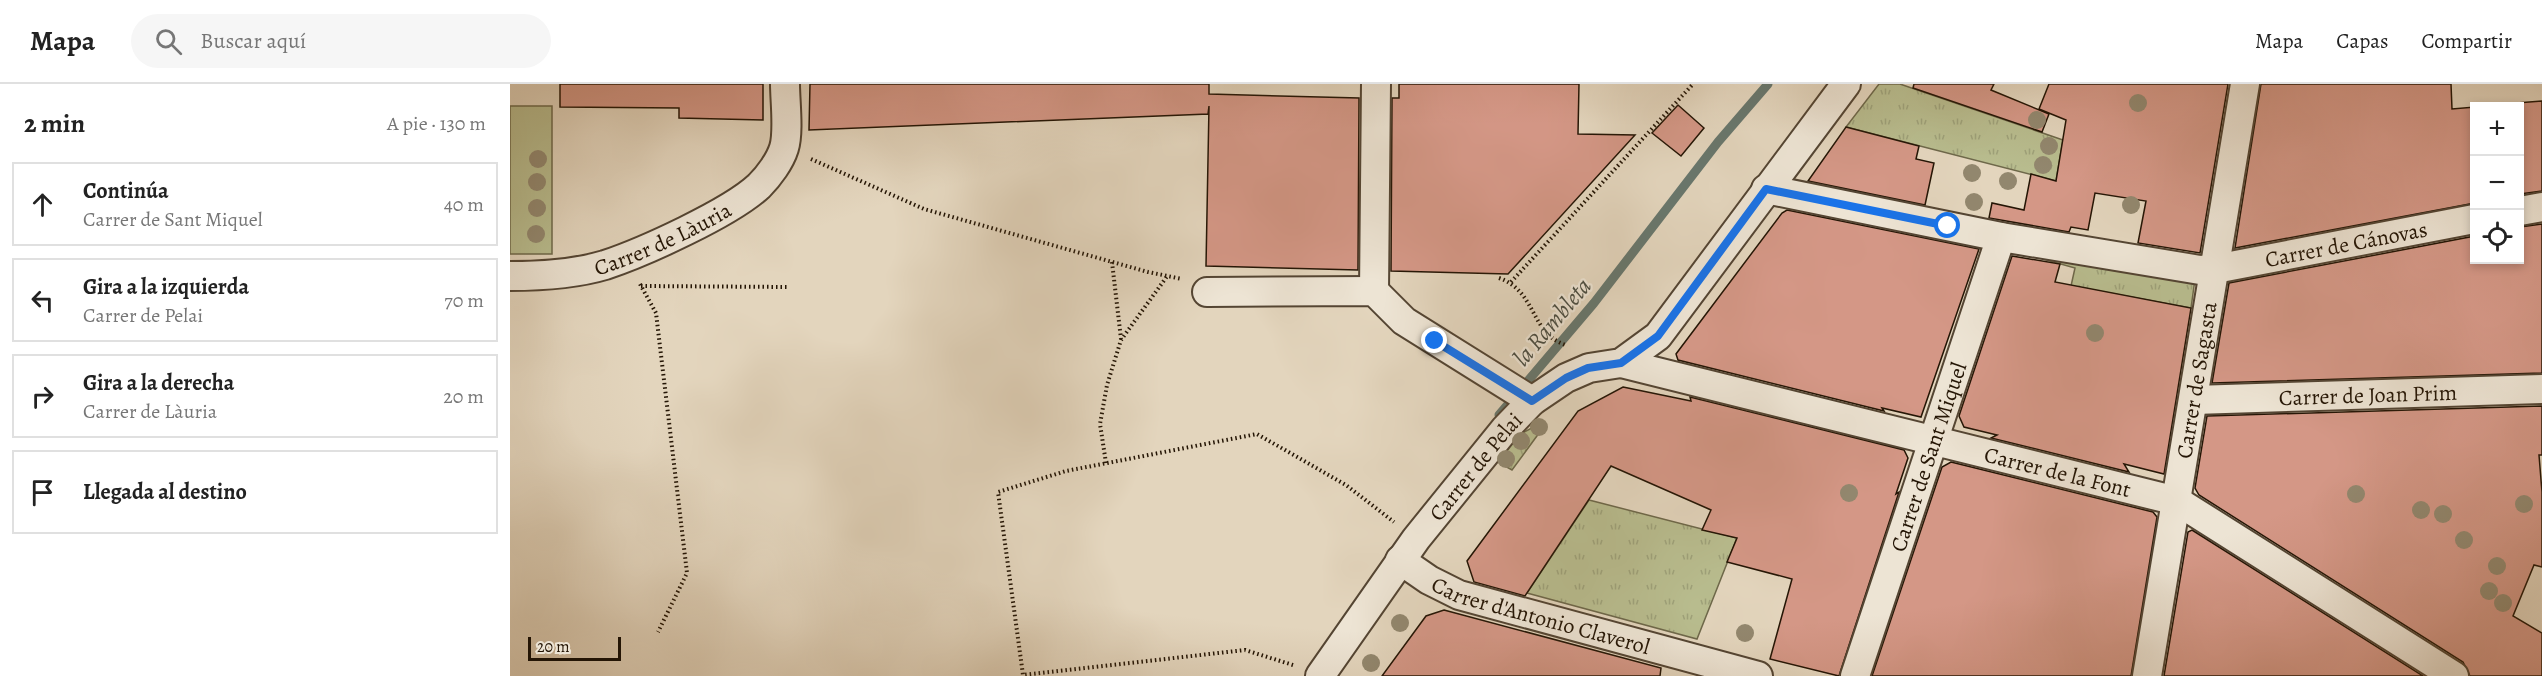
<!DOCTYPE html>
<html lang="es">
<head>
<meta charset="utf-8">
<style>
  :root { --surface:#fff; --page:#f6f6f6; --text:#222; --muted:#767676; --line:#e0e0e0 }
  body { margin:0; font-family:Alegreya,serif; background:var(--page); color:var(--text) }
  .controls { position:absolute; right:18px; top:18px; display:grid; overflow:hidden; border-radius:0px; box-shadow:0 3px 9px #0003 }
  .controls button { width:54px; height:54px; display:grid; place-items:center; padding:0; border:0; border-bottom:2px solid var(--line); background:var(--surface); color:var(--text); font:30px sans-serif }
  .scale { position:absolute; left:18px; bottom:15px; width:93px; box-sizing:border-box; padding-left:6px; border:3px solid #241505; border-top:0; font-size:16px; line-height:21px; white-space:nowrap; color:#241505; -webkit-text-stroke:4px #ede4d4; paint-order:stroke }
  .stop { position:absolute; width:18px; height:18px; margin:-14px; border:4px solid #1a73e8; border-radius:50%; background:#fff }
  .stop.end { background:#1a73e8; border-color:#fff; box-shadow:0 2px 6px #0008 }
  .list { margin:0; padding:0; list-style:none }
  h2 { display:flex; justify-content:space-between; align-items:center; height:78px; margin:0; padding:0 24px; font-size:26px }
  h2 small { font-size:20px; font-weight:400; color:var(--muted) }
  .list li { display:grid; grid-template-columns:39px 1fr auto; gap:18px; align-items:center; box-sizing:border-box; height:84px; margin:0 12px 12px; padding:0 12px; border:2px solid var(--line); border-radius:0px }
  .list b { display:block; font-size:22px; white-space:nowrap }
  .list p { margin:0; font-size:20px; white-space:nowrap; color:var(--muted) }
  .list em { font-size:20px; font-style:normal; color:var(--muted) }
  .icon { flex:none; width:33px; height:33px; fill:none; stroke:currentColor; stroke-width:2; stroke-linecap:round; stroke-linejoin:round }
  .map { position:relative; flex:none; width:2032px; height:592px; overflow:hidden }
  header { display:flex; align-items:center; gap:36px; box-sizing:border-box; height:84px; padding:0 30px; background:var(--surface); border-bottom:2px solid var(--line) }
  header strong { font-size:28px }
  nav { display:flex; gap:33px; margin-inline-start:auto; font-size:21px }
  .search { width:420px; height:54px; background:var(--page); display:flex; align-items:center; gap:15px; box-sizing:border-box; padding:0 21px; border-radius:33px; color:var(--muted); font-size:22px }
  main { display:flex }
  aside { flex:1; background:var(--surface) }
  .map>svg:first-child { display:block }
  .grass { fill:url(#grass-tufts); stroke:#6e684a; stroke-width:1.5 }
  .park { fill:#b8bc8e; stroke:#6e684a; stroke-width:1.5 }
  .lines { fill:none; stroke-linecap:round; stroke-linejoin:round }
  .stream { stroke:#68776d; stroke-width:9 }
  .building { fill:#d49786; stroke:#241505; stroke-width:1.5 }
  .minor-casing { stroke:#544533; stroke-width:32 }
  .path { stroke:#241505; stroke-width:4; stroke-dasharray:1.5 3; stroke-linecap:butt }
  .minor { stroke:#ede4d4; stroke-width:28 }
  .tree { fill:#92876e }
  .route { stroke:#1a73e8; stroke-width:8 }
  .labels { text-anchor:middle; stroke-width:4.5; stroke-linejoin:round; paint-order:stroke }
  .street-label { font-size:22px; fill:#241505; stroke:#ede4d4 }
  .water-label { font-size:24px; font-style:italic; fill:#4c4e42; stroke:#ede4d4 }
</style>
</head>
<body>
<header>
<strong>Mapa</strong>
<div class="search"><svg class="icon" aria-label="search" viewBox="0 0 24 24"><circle cx="10" cy="10" r="6"/><path d="M15 15l6 6"/></svg>Buscar aquí</div>
<nav><a>Mapa</a><a>Capas</a><a>Compartir</a></nav>
</header>
<main>
<aside>
<h2>2 min<small>A pie · 130 m</small></h2>
<ul class="list">
<li><svg class="icon" aria-label="ahead" viewBox="0 0 24 24"><path d="M12 20V5M6 11l6-6 6 6"/></svg><div><b>Continúa</b><p>Carrer de Sant Miquel</p></div><em>40 m</em></li>
<li><svg class="icon" aria-label="left" viewBox="0 0 24 24"><path d="M17 20v-9H6M10 6l-5 5 5 5"/></svg><div><b>Gira a la izquierda</b><p>Carrer de Pelai</p></div><em>70 m</em></li>
<li><svg class="icon" aria-label="right" viewBox="0 0 24 24"><path d="M7 20v-9h11M14 6l5 5-5 5"/></svg><div><b>Gira a la derecha</b><p>Carrer de Làuria</p></div><em>20 m</em></li>
<li><svg class="icon" aria-label="arrive" viewBox="0 0 24 24"><path d="M6 21V4h12l-3 4 3 4H6"/></svg><div><b>Llegada al destino</b></div></li>
</ul>
</aside>
<div class="map">
<svg width="2032" height="592" viewBox="0 0 2032 592">
  <defs>
    <pattern id="grass-tufts" width="24" height="20" patternUnits="userSpaceOnUse" patternTransform="scale(1.5)"><rect width="24" height="20" fill="#b8bc8e"/><path d="M3 7l-1-3M5 7V3M7 7l1-3M15 17l-1-3M17 17v-4M19 17l1-3" fill="none" stroke="#9ea179"/></pattern>
  </defs>
  <rect width="100%" height="100%" fill="#e3d5bd"/>
  <filter id="stains"><feTurbulence type="fractalNoise" baseFrequency=".00333" numOctaves="4"/><feColorMatrix values="0 0 0 0 .2 0 0 0 0 .09 0 0 0 0 .02 0 0 0 .5 -.17"/></filter>
  <radialGradient id="worn" r=".72"><stop offset=".6" stop-color="#630" stop-opacity="0"/><stop offset="1" stop-color="#630" stop-opacity=".3"/></radialGradient>
  <g class="grass">
    <path d="M 1369,0 L 1390,0 L 1553,56 L 1546,97 L 1336,43 Z"/>
    <path d="M 1534,171 L 1685,195 L 1681,224 L 1561,202 L 1565,184 L 1533,175 Z"/>
    <path d="M 1033,338 L 1035,341 L 1002,386 L 986,377 L 1005,353 Z"/>
    <path d="M 1079,416 L 1227,454 L 1187,555 L 1017,509 Z"/>
  </g>
  <rect class="park" x="0" y="22" width="42" height="148"/>
  <g class="lines">
    <path class="stream" d="M 989,331 L 1084,219 L 1208,58 L 1258,0"/>
  </g>
  <g class="building">
    <path d="M 50,0 L 253,0 L 253,36 L 169,34 L 169,24 L 50,23 Z"/>
    <path d="M 300,0 L 699,0 L 699,10 L 849,14 L 848,186 L 696,182 L 699,22 L 698,30 L 299,46 Z"/>
    <path d="M 889,0 L 1069,0 L 1068,50 L 1125,51 L 998,190 L 881,187 L 882,14 L 889,14 Z"/>
    <path d="M 1404,0 L 1484,0 L 1481,6 L 1539,30 L 1532,48 L 1403,4 Z"/>
    <path d="M 1539,0 L 1718,0 L 1690,169 L 1628,159 L 1636,117 L 1585,109 L 1578,146 L 1561,143 L 1559,148 L 1479,134 L 1482,119 L 1514,126 L 1521,90 L 1546,97 L 1556,36 L 1529,25 Z"/>
    <path d="M 1751,0 L 1941,0 L 1942,25 L 1965,23 L 1965,119 L 1725,164 Z"/>
    <path d="M 2032,17 L 2032,107 L 2010,110 L 2010,22 L 1968,22 Z"/>
    <path d="M 1168,21 L 1194,44 L 1171,72 L 1142,49 Z"/>
    <path d="M 1336,43 L 1409,62 L 1406,75 L 1424,79 L 1415,121 L 1298,97 Z"/>
    <path d="M 1277,126 L 1469,165 L 1411,333 L 1372,324 L 1374,327 L 1168,276 L 1166,270 L 1272,129 Z"/>
    <path d="M 2032,140 L 2032,289 L 1702,299 L 1719,199 L 1965,152 L 1965,176 L 2010,176 L 2010,143 Z"/>
    <path d="M 1502,172 L 1550,180 L 1545,198 L 1681,224 L 1654,390 L 1614,380 L 1619,388 L 1481,354 L 1487,351 L 1454,343 L 1449,332 Z"/>
    <path d="M 1113,303 L 1181,317 L 1180,313 L 1394,366 L 1398,374 L 1386,410 L 1389,408 L 1329,592 L 1260,575 L 1282,495 L 1217,478 L 1227,454 L 1192,446 L 1201,426 L 1101,382 L 1015,512 L 964,498 L 957,477 L 1068,327 Z"/>
    <path d="M 2032,322 L 2032,371 L 2029,371 L 2032,408 L 2032,483 L 2024,481 L 2003,532 L 2032,549 L 2032,592 L 1960,592 L 1953,578 L 1689,411 L 1685,404 L 1697,332 Z"/>
    <path d="M 1441,378 L 1643,428 L 1647,433 L 1621,592 L 1362,592 L 1432,383 Z"/>
    <path d="M 1682,446 L 1913,592 L 1654,592 L 1678,448 Z"/>
    <path d="M 934,526 L 1151,584 L 1150,592 L 872,592 L 916,532 Z"/>
  </g>
  <g class="lines">
    <defs>
      <g id="minor">
        <path id="s1" d="M 1256,105 L 1491,153 L 1690,186 L 1705,185 L 1964,135"/>
        <path d="M 2010,127 L 2032,123"/>
        <path id="s2" d="M 0,192 C 31,192 65,190 95,181 C 134,168 220,129 249,102 C 259,92 270,77 274,64 C 279,48 275,17 275,0"/>
        <path d="M 864,207 L 866,0"/>
        <path d="M 697,208 L 864,207 L 894,237 L 1022,317"/>
        <path id="s3" d="M 1111,279 L 1667,417 L 1944,592"/>
        <path id="s4" d="M 1684,316 L 2032,305"/>
        <path id="s5" d="M 890,476 L 919,496 L 949,511 L 1248,592"/>
        <path id="s6" d="M 810,592 L 906,455 L 995,345 L 1022,317 L 1056,294 L 1079,284 L 1111,279 L 1148,252 L 1336,0"/>
        <path id="s7" d="M 1345,592 L 1491,153"/>
        <path id="s8" d="M 1637,592 L 1735,0"/>
      </g>
    </defs>
    <use href="#minor" class="minor-casing"/>
    <g class="path">
      <path d="M 301,75 L 414,125 L 638,188 L 672,195"/>
      <path d="M 602,178 L 611,255"/>
      <path d="M 989,194 C 1027,207 1020,250 1056,261"/>
      <path d="M 1001,198 L 1183,0"/>
      <path d="M 130,200 L 146,229 L 177,489 L 148,548"/>
      <path d="M 131,202 L 278,203"/>
      <path d="M 596,379 L 590,340 L 597,301 L 611,256 L 658,191"/>
      <path d="M 783,581 L 735,566 L 513,591 L 488,408 L 556,387 L 747,350 L 836,401 L 884,438"/>
    </g>
    <use href="#minor" class="minor"/>
  </g>
  <g class="tree">
    <circle cx="1628" cy="19" r="9"/>
    <circle cx="1527" cy="36" r="9"/>
    <circle cx="1539" cy="62" r="9"/>
    <circle cx="28" cy="75" r="9"/>
    <circle cx="1533" cy="81" r="9"/>
    <circle cx="1462" cy="89" r="9"/>
    <circle cx="1498" cy="97" r="9"/>
    <circle cx="27" cy="98" r="9"/>
    <circle cx="1464" cy="118" r="9"/>
    <circle cx="1621" cy="121" r="9"/>
    <circle cx="27" cy="124" r="9"/>
    <circle cx="26" cy="150" r="9"/>
    <circle cx="1585" cy="249" r="9"/>
    <circle cx="1029" cy="343" r="9"/>
    <circle cx="1011" cy="357" r="9"/>
    <circle cx="996" cy="375" r="9"/>
    <circle cx="1339" cy="409" r="9"/>
    <circle cx="1846" cy="410" r="9"/>
    <circle cx="2014" cy="420" r="9"/>
    <circle cx="1911" cy="426" r="9"/>
    <circle cx="1933" cy="430" r="9"/>
    <circle cx="1954" cy="456" r="9"/>
    <circle cx="1987" cy="482" r="9"/>
    <circle cx="1979" cy="507" r="9"/>
    <circle cx="1993" cy="519" r="9"/>
    <circle cx="890" cy="539" r="9"/>
    <circle cx="1235" cy="549" r="9"/>
    <circle cx="861" cy="579" r="9"/>
  </g>
  <g class="lines">
    <path class="route" d="M 925,257 L 1022,317 L 1056,294 L 1078,284 L 1111,279 L 1148,252 L 1256,105 L 1438,142"/>
  </g>
  <g class="labels">
    <g class="street-label">
      <text dy="8" stroke="none"><textPath href="#s2" startOffset="159">Carrer de Làuria</textPath></text>
      <text dy="8" stroke="none"><textPath href="#s1" startOffset="590">Carrer de Cánovas</textPath></text>
      <text dy="8" stroke="none"><textPath href="#s8" startOffset="300">Carrer de Sagasta</textPath></text>
      <text dy="8" stroke="none"><textPath href="#s4" startOffset="174">Carrer de Joan Prim</textPath></text>
      <text dy="8" stroke="none"><textPath href="#s7" startOffset="231">Carrer de Sant Miquel</textPath></text>
      <text dy="8" stroke="none"><textPath href="#s6" startOffset="261">Carrer de Pelai</textPath></text>
      <text dy="8" stroke="none"><textPath href="#s3" startOffset="450">Carrer de la Font</textPath></text>
      <text dy="8" stroke="none"><textPath href="#s5" startOffset="153">Carrer d'Antonio Claverol</textPath></text>
    </g>
    <g class="water-label">
      <text transform="translate(1042 238) rotate(-50)" y="8">la Rambleta</text>
    </g>
  </g>
  <rect width="100%" height="100%" filter="url(#stains)"/>
  <rect width="100%" height="100%" fill="url(#worn)"/>
</svg>
<div class="controls">
<button>+</button>
<button>−</button>
<button><svg class="icon" aria-label="locate" viewBox="0 0 24 24"><circle cx="12" cy="12" r="6"/><path d="M12 2v4M12 18v4M2 12h4M18 12h4"/></svg></button>
</div>
<div class="scale">20 m</div>
<div class="stop" style="left:1438px;top:142px"></div>
<div class="stop end" style="left:925px;top:257px"></div>
</div>
</main>
</body>
</html>
